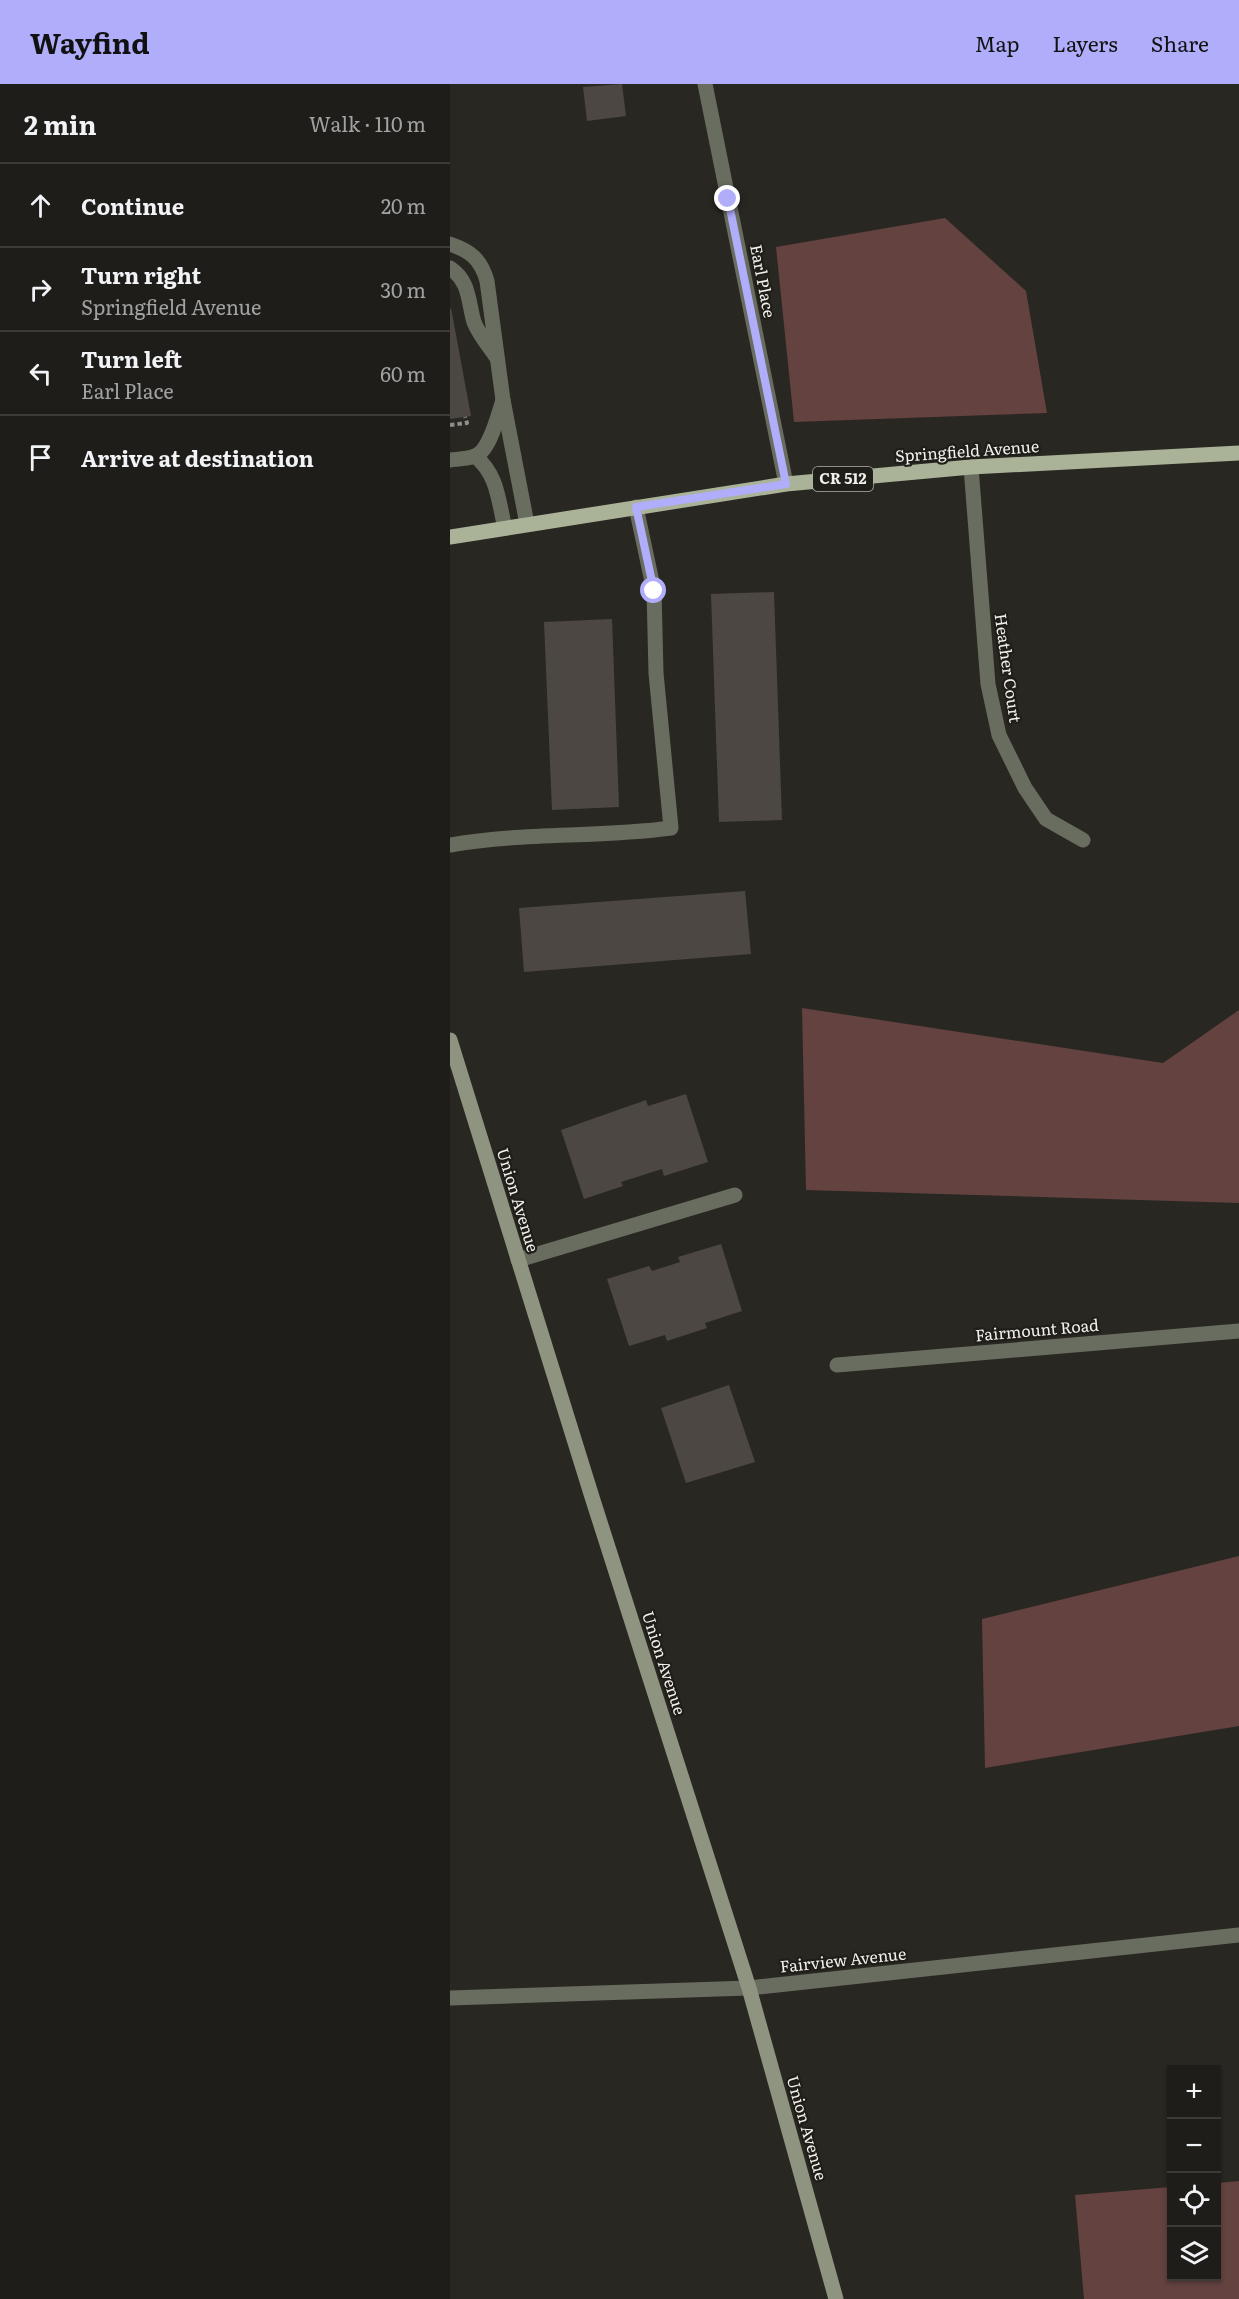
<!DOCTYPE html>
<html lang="en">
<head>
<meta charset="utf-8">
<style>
  :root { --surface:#1f1d1a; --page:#272623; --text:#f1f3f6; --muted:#a1a2a2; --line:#3c3b39; --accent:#b0aefa }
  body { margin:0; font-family:Literata,serif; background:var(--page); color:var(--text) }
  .controls { position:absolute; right:18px; bottom:18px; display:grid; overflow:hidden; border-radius:0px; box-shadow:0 2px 4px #0004 }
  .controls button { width:54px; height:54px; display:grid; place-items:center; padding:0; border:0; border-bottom:2px solid var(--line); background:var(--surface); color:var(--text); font:30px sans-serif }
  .stop { position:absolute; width:18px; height:18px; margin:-14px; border:4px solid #b0aefa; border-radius:50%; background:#fff }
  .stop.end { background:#b0aefa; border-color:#fff; box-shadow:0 2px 6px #0008 }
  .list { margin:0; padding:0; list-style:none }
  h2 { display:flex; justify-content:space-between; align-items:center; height:78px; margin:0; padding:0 24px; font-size:26px }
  h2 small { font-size:20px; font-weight:400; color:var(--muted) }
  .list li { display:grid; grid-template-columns:39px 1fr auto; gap:18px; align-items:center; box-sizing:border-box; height:84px; padding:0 24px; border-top:2px solid var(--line) }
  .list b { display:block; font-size:22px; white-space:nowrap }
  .list p { margin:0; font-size:20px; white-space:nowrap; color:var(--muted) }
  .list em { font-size:20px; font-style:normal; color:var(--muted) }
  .icon { flex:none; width:33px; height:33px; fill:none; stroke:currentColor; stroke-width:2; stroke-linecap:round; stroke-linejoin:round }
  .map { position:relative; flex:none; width:789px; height:2215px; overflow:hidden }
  header { display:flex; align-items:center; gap:36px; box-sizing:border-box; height:84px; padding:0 30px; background:var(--accent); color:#111 }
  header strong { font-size:28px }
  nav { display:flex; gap:33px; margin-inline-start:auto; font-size:21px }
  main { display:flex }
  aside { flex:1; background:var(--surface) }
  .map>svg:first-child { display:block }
  .forest { fill:#634240 }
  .building { fill:#4d4743 }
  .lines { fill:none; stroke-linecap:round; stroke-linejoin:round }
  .path { stroke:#908e8a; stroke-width:4; stroke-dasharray:4.5 3; stroke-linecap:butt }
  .lane { stroke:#696d5f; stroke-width:15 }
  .street { stroke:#696d5f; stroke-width:15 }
  .secondary { stroke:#8e947f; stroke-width:15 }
  .primary { stroke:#aab397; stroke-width:15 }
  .route { stroke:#b0aefa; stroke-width:8 }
  .labels { text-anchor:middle; stroke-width:4.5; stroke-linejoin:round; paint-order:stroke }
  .shield { fill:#201e18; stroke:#b3b1ad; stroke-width:1.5 }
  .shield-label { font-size:15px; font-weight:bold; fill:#f2f0ed }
  .street-label { font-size:16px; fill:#f2f0ed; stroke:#201e18 }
</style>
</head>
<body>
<header>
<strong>Wayfind</strong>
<nav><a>Map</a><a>Layers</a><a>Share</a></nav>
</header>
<main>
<aside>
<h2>2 min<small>Walk · 110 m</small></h2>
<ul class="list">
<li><svg class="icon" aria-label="ahead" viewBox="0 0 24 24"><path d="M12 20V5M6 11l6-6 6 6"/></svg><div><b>Continue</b></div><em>20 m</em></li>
<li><svg class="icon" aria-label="right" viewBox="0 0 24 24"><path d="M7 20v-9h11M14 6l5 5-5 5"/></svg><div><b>Turn right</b><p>Springfield Avenue</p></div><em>30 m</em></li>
<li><svg class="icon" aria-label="left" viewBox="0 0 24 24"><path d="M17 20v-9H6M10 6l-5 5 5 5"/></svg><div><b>Turn left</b><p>Earl Place</p></div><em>60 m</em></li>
<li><svg class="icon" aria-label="arrive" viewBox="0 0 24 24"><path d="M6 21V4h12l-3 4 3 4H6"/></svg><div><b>Arrive at destination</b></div></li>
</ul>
</aside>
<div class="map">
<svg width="789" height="2215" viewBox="0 0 789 2215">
  <rect width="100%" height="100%" fill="#292722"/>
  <g class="forest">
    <path d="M 495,134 L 576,207 L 597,329 L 344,338 L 326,163 Z"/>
    <path d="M 352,924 L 713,979 L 789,926 L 789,1119 L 356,1106 Z"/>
    <path d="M 789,1472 L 789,1642 L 535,1684 L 532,1535 Z"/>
    <path d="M 789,2097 L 789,2215 L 634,2215 L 625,2111 L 721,2103 L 722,2192 L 766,2192 L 767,2099 Z"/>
  </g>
  <g class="building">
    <path d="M 172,0 L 176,32 L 137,37 L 133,3 Z"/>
    <path d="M 1,224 L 21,332 L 0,335 L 0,225 Z"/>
    <path d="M 324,508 L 332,736 L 269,738 L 261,510 Z"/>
    <path d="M 162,535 L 169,723 L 102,726 L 94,538 Z"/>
    <path d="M 295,807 L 301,870 L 74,888 L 69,824 Z"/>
    <path d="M 236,1010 L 258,1078 L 214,1092 L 212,1085 L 171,1098 L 173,1102 L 134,1115 L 111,1046 L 196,1016 L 198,1022 Z"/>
    <path d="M 271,1160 L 292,1227 L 255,1239 L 257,1244 L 217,1257 L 215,1251 L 179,1262 L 157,1195 L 199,1182 L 202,1187 L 230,1178 L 228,1173 Z"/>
    <path d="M 279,1301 L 305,1378 L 236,1399 L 211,1324 Z"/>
  </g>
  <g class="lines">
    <path class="path" d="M 0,341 L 17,339 L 15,333"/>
    <g class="lane">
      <path d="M 0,160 C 21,167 31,176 37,197 L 53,316 L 77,440"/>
      <path d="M 0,184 C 20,197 18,218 24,238 C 29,251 39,262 47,274"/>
      <path d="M 25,372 C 48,391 48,416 55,444"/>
      <path d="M 0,376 C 8,375 17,375 25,372 C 40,367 48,331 53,316"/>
      <path d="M 68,1176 L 285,1111"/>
    </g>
    <g class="street">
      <path d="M 255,0 L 336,400"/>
      <path d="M 521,383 L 538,600 L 549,651 L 575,704 L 596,735 L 633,756"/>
      <path d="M 0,761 C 73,748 148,754 221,744 L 206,589 L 204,507 L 186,423"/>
      <path d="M 387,1281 L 789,1247"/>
      <path d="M 0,1914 L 299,1904 L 789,1851"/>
    </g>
    <path class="secondary" d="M 0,956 L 142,1413 L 299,1904 L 386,2215"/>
    <path class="primary" d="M 0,453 L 336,400 L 521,383 L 789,369"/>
  </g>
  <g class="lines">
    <path class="route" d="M 204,507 L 186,423 L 336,400 L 278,115"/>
  </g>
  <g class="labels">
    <rect class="shield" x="363" y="383" width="60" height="24" rx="4.5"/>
    <g class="shield-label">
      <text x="393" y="400">CR 512</text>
    </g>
    <g class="street-label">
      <text transform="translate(313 197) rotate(79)" y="6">Earl Place</text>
      <text transform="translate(517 367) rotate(-4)" y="6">Springfield Avenue</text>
      <text transform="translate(558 584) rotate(82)" y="6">Heather Court</text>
      <text transform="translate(68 1116) rotate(73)" y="6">Union Avenue</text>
      <text transform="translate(587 1246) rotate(-5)" y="6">Fairmount Road</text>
      <text transform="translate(214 1579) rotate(72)" y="6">Union Avenue</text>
      <text transform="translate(393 1876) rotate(-6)" y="6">Fairview Avenue</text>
      <text transform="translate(357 2044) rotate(74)" y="6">Union Avenue</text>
    </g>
  </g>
</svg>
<div class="controls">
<button>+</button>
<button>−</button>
<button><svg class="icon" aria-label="locate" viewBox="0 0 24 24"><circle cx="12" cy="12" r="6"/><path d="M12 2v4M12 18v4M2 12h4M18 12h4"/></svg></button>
<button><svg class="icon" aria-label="layers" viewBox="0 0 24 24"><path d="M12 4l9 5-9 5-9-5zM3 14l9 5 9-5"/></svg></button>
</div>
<div class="stop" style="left:204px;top:507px"></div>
<div class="stop end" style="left:278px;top:115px"></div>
</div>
</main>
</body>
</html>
